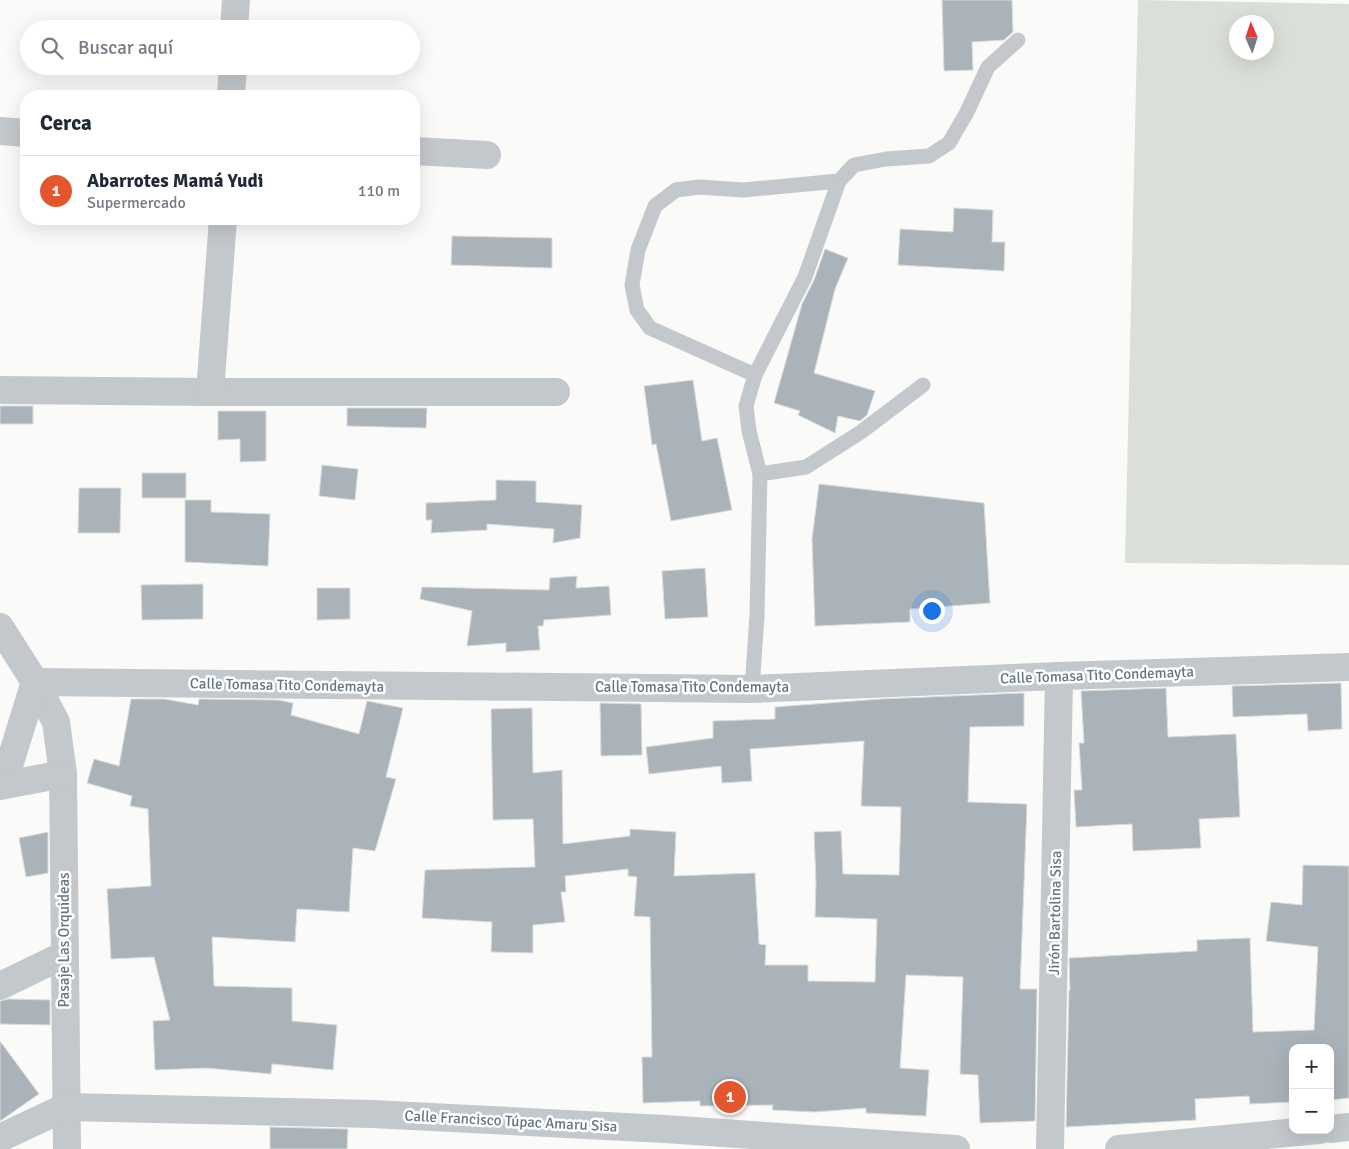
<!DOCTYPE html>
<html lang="es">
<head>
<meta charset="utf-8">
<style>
  :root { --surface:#fff; --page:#f2f2f3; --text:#1f2937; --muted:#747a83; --line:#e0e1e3; --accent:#e4572e }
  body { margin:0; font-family:Signika,sans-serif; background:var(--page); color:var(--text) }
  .controls { position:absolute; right:15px; bottom:15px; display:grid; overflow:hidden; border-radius:10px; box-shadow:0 5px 20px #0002 }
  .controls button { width:45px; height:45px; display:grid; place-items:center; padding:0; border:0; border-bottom:1px solid var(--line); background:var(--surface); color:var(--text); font:25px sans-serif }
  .compass { position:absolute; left:1229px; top:15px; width:45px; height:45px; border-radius:50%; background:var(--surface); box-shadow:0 5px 20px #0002; rotate:357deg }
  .you { position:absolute; left:931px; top:610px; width:18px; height:18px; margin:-12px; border:4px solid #fff; border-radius:50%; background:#1a73e8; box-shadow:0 0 0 8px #1a73e833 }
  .badge { display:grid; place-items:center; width:32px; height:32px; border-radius:50%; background:var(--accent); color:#fff; font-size:16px; font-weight:700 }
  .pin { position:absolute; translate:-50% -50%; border:2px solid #fff; box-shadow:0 1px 5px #0006 }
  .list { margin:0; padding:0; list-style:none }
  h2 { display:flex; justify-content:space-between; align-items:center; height:65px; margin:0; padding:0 20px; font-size:21px }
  h2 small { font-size:16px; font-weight:400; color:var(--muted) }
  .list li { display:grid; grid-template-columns:32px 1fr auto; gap:15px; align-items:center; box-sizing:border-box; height:70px; padding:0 20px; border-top:1px solid var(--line) }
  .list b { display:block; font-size:19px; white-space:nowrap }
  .list p { margin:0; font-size:16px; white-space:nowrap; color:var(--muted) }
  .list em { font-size:16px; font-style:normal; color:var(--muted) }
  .icon { flex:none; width:28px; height:28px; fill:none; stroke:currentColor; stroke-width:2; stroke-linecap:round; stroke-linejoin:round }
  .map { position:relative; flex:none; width:1349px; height:1149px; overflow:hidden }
  .search { position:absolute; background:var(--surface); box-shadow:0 5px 20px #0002; left:20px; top:20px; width:400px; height:55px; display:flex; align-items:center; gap:12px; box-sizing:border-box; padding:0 18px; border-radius:28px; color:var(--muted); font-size:19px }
  .panel { position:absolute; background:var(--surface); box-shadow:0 5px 20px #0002; left:20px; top:90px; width:400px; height:135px; border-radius:20px }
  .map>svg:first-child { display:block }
  .green { fill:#dadfd7; fill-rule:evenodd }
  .building { fill:#aab3b9; stroke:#dcdcda }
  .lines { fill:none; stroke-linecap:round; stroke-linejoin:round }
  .service { stroke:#c3c8cc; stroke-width:15 }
  .minor { stroke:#c3c8cc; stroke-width:28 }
  .labels { text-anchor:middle; stroke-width:5; stroke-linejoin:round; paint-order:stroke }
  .street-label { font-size:15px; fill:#657683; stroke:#fff }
</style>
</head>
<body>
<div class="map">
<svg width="1349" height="1149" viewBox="0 0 1349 1149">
  <rect width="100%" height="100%" fill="#fafaf8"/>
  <path class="green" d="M 1138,0 L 1349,4 L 1349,565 L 1125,563 ZM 1236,22 L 1266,22 L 1266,52 L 1236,52 Z"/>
  <g class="building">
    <path d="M 942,0 L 1012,0 L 1013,32 L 1004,40 L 972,42 L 973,70 L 944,71 Z"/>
    <path d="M 954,208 L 993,210 L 992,242 L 1005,242 L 1004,271 L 898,265 L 900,229 L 953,232 Z"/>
    <path d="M 452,236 L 552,238 L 552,268 L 451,265 Z"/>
    <path d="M 825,249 L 848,258 L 835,289 L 814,373 L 875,391 L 867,415 L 860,421 L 838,416 L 835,433 L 798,415 L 800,411 L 774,403 L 802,304 L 814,280 Z"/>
    <path d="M 693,380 L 702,441 L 717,438 L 732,510 L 671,521 L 656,444 L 652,445 L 644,386 Z"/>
    <rect x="0" y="406" width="33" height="18"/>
    <path d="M 347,408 L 427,408 L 426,428 L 347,426 Z"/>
    <path d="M 218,411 L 266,411 L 266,461 L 240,462 L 240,439 L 218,440 Z"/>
    <path d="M 322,465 L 358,469 L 355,500 L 319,496 Z"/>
    <rect x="142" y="473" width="44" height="25"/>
    <path d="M 496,480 L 536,481 L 536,502 L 582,505 L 580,538 L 553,543 L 554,529 L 487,524 L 487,530 L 431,533 L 432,520 L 426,520 L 426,503 L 496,500 Z"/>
    <path d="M 819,484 L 984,503 L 990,603 L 910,609 L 910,622 L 815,626 L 812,539 Z"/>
    <path d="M 79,488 L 121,488 L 120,533 L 78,533 Z"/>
    <path d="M 185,500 L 211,500 L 211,512 L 270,514 L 268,566 L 185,562 Z"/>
    <path d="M 705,568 L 708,617 L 665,619 L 662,571 Z"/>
    <path d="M 577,576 L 576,588 L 609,586 L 611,615 L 544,620 L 543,626 L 538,626 L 540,650 L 506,652 L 506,643 L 467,646 L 472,611 L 420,599 L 422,587 L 549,590 L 550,578 Z"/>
    <path d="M 203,584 L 203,619 L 142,620 L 141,585 Z"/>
    <path d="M 317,588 L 350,588 L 350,619 L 317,620 Z"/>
    <path d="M 1341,683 L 1342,729 L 1308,731 L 1307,714 L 1233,717 L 1232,686 Z"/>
    <path d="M 1166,688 L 1168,737 L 1236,734 L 1240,817 L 1199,819 L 1201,848 L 1133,851 L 1132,824 L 1076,827 L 1074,790 L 1082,790 L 1079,743 L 1084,743 L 1081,691 Z"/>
    <path d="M 1024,693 L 1024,726 L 970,727 L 968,802 L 1027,804 L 1020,989 L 1037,989 L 1035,1121 L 980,1123 L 978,1075 L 960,1074 L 963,977 L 906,975 L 900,1068 L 929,1070 L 926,1116 L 866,1113 L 866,1108 L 815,1112 L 772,1110 L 773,1105 L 700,1106 L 700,1101 L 643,1103 L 642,1057 L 652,1057 L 650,917 L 634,916 L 637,877 L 628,876 L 628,869 L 565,876 L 566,892 L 561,892 L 565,922 L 533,925 L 533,953 L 491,952 L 492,922 L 422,918 L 425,870 L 535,867 L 533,819 L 493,820 L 491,709 L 532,708 L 533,773 L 562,770 L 563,844 L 630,836 L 630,829 L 676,832 L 674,876 L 755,873 L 759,944 L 766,945 L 765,965 L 808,965 L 808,981 L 875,982 L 877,919 L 815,917 L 816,883 L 814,832 L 841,831 L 843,874 L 899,875 L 901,807 L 861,806 L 864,741 L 750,749 L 752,781 L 722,783 L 721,766 L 649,774 L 646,747 L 713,738 L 713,721 L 775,719 L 775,707 L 881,699 Z"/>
    <path d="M 131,699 L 164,699 L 198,705 L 199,699 L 278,700 L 293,703 L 291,715 L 359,734 L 367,701 L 403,708 L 386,777 L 396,779 L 375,851 L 353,848 L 349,912 L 297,909 L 295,942 L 212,937 L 214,986 L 292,988 L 292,1021 L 337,1025 L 333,1070 L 272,1064 L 271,1074 L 206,1068 L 155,1070 L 153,1021 L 170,1020 L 154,957 L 111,959 L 107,889 L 151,886 L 148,809 L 130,806 L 132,796 L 87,783 L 94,759 L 119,766 Z"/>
    <path d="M 600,703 L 641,704 L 642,755 L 601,756 Z"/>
    <path d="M 48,832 L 48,873 L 26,877 L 19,838 Z"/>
    <path d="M 1303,865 L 1349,866 L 1349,1098 L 1330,1100 L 1330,1048 L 1293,1048 L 1293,1102 L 1250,1104 L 1249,1096 L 1195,1099 L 1196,1120 L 1066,1127 L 1069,990 L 1070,990 L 1069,958 L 1197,951 L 1197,940 L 1250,938 L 1253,1032 L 1314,1030 L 1318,947 L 1266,941 L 1271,902 L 1302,905 Z"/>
    <path d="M 8,999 L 50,1000 L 50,1025 L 0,1024 L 0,1001 Z"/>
    <path d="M 0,1041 L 39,1094 L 0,1121 Z"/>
    <path d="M 270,1127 L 348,1129 L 347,1149 L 270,1149 Z"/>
  </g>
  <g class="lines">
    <g class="service">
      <path d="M 755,375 L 650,328 L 637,310 L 632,285 L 638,250 L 655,206 L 676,190 L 699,187 L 743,190 L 839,181"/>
      <path d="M 760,474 L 806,467 L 861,432 L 923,385"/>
      <path d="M 752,689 L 757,616 L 760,474 L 749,431 L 746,406 L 755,375 L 805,277 L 839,181 L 854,165 L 886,159 L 929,156 L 949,143 L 966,114 L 988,67 L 1018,40"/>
    </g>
    <g class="minor">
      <path d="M 234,29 L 236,0"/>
      <path d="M 231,96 L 233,66"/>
      <path d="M 0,131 L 26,133"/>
      <path d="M 414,151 L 487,155"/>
      <path d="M 0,390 L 210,392 L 556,392"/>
      <path d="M 210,392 L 223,219"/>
      <path d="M 0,627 L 35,682 L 56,722 L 63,774 L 67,1149"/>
      <path d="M 3,785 L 35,682 L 752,689 L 1059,676 L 1349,667"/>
      <path d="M 0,786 L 63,774"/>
      <path d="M 0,986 L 64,955"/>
      <path d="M 1330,1129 L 1349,1127"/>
      <path d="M 0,1138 L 66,1107 L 372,1114 L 665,1129 L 956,1149"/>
      <path d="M 1050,1149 L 1059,676"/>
      <path d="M 1119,1149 L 1319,1130"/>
    </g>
  </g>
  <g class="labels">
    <g class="street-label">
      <text transform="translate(1097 675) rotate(-2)" y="5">Calle Tomasa Tito Condemayta</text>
      <text transform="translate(287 685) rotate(1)" y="5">Calle Tomasa Tito Condemayta</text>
      <text x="692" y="692">Calle Tomasa Tito Condemayta</text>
      <text transform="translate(1055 913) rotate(-89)" y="5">Jirón Bartolina Sisa</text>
      <text transform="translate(64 940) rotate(-90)" y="5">Pasaje Las Orquideas</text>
      <text transform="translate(511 1121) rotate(3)" y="5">Calle Francisco Túpac Amaru Sisa</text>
    </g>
  </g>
</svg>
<div class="controls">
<button>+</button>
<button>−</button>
</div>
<svg class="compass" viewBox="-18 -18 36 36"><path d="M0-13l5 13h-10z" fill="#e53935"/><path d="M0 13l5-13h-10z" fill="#747a83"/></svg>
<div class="you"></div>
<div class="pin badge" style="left:730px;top:1097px">1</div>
<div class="search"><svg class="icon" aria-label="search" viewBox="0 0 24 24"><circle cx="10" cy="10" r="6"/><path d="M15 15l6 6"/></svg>Buscar aquí</div>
<section class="panel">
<h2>Cerca<small></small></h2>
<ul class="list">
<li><span class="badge">1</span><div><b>Abarrotes Mamá Yudi</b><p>Supermercado</p></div><em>110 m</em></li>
</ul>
</section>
</div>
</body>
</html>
